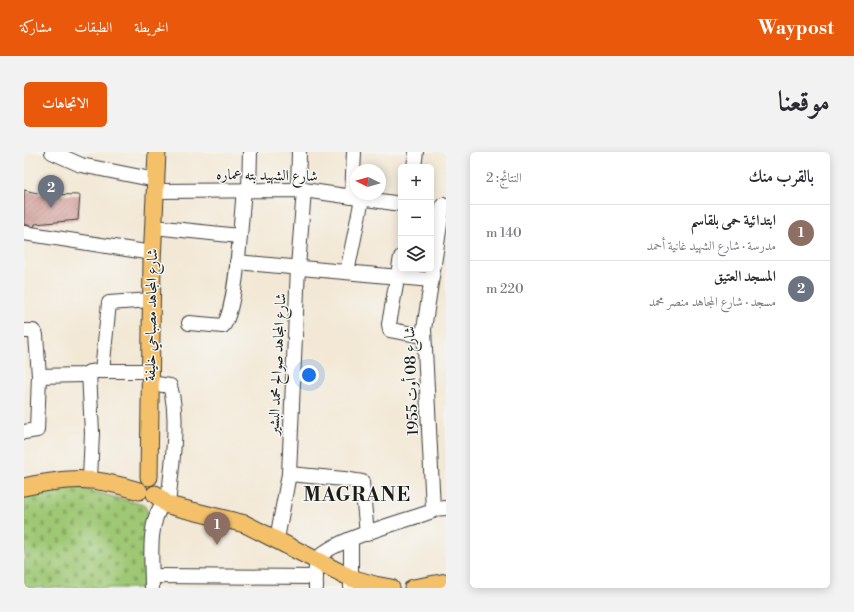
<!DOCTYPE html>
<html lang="ar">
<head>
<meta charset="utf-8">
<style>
  :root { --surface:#fff; --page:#f2f2f3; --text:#2b2b33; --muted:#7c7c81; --line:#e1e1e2; --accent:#ea580c }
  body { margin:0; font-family:"Libre Bodoni",Amiri,serif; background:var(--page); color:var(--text); direction:rtl }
  .controls { position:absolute; right:12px; top:12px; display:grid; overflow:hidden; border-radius:6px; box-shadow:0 2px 10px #0003 }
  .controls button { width:36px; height:36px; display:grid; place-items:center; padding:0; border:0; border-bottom:1px solid var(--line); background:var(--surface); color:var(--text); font:20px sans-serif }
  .compass { position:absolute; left:326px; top:12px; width:36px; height:36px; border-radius:50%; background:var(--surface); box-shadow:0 2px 10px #0003; rotate:275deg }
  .you { position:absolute; left:285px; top:223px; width:14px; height:14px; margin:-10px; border:3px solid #fff; border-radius:50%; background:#1a73e8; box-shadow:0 0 0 6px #1a73e833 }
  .badge { display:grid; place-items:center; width:26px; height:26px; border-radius:50%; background:var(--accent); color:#fff; font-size:13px; font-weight:700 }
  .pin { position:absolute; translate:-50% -33px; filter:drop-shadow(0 1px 2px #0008) }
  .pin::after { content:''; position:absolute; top:21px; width:14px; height:12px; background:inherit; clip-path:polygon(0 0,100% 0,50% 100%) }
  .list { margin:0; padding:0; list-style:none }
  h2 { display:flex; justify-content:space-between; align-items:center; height:52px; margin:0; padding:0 16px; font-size:17px }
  h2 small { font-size:13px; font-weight:400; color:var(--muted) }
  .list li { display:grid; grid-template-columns:26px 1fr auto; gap:12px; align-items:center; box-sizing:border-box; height:56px; padding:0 16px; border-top:1px solid var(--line) }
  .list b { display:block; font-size:15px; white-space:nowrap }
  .list p { margin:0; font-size:13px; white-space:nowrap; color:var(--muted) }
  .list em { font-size:13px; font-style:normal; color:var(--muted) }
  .icon { flex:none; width:22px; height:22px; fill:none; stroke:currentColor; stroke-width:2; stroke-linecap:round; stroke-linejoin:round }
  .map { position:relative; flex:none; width:422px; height:436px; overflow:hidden; direction:ltr; border-radius:6px }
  header { display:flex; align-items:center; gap:24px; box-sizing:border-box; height:56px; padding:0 20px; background:var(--accent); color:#fff }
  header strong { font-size:19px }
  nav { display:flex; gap:22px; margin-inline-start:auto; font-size:14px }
  .intro { display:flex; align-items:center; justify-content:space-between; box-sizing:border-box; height:96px; padding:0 24px }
  h1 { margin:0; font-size:28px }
  .button { padding:10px 18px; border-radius:6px; background:var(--accent); color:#fff; font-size:14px; font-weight:700 }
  main { display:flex; gap:24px; padding:0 24px }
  aside { flex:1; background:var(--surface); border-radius:6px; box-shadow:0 2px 10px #0003 }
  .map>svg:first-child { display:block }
  .cemetery { fill:url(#cemetery-stones); stroke:#5e7248 }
  .building { fill:url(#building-hatch) }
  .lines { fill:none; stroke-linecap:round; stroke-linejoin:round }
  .minor-casing { stroke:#3c3b38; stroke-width:16 }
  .major-casing { stroke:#3c3b38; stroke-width:19 }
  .minor { stroke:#fff; stroke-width:14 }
  .major { stroke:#f4c16a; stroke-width:17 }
  .labels { text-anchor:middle; stroke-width:3; stroke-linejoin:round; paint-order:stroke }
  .street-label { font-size:15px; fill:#1c1c1c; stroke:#f6f6f2 }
  .district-label { font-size:19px; font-weight:bold; letter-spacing:1px; fill:#1c1c1c; stroke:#f6f6f2 }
</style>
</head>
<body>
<header>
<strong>Waypost</strong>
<nav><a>الخريطة</a><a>الطبقات</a><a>مشاركة</a></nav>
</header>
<div class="intro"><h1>موقعنا</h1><a class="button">الاتجاهات</a></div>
<main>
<aside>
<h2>بالقرب منك<small>النتائج: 2</small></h2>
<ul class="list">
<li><span class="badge" style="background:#8d6e63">1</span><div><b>ابتدائية حمى بلقاسم</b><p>مدرسة · شارع الشهيد غانية أحمد</p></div><em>140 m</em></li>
<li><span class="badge" style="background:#6b7280">2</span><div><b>المسجد العتيق</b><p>مسجد · شارع المجاهد منصر محمد</p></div><em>220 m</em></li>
</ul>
</aside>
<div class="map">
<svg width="422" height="436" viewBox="0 0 422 436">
  <defs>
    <pattern id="cemetery-stones" width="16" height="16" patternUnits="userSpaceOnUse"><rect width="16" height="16" fill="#9fc874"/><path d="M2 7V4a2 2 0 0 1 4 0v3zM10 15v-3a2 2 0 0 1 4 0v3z" fill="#88ab64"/></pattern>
    <pattern id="building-hatch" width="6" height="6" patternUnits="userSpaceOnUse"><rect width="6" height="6" fill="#d19b96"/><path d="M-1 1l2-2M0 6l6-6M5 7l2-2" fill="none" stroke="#a97e7a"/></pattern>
  </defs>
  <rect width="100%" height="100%" fill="#f6f6f2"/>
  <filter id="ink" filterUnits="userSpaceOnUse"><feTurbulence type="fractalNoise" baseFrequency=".025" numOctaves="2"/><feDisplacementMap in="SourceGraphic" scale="8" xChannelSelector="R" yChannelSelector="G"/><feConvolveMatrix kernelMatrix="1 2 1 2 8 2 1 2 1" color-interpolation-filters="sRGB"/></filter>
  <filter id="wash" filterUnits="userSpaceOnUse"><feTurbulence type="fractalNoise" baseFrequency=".012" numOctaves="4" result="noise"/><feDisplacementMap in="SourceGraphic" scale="16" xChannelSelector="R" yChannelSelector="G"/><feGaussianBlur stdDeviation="0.9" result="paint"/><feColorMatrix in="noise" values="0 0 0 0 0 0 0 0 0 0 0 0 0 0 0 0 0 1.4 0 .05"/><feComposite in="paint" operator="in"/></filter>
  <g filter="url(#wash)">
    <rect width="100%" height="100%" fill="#f3e8d5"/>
    <path class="cemetery" d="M 46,333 L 120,353 L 125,362 L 125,433 L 120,436 L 0,436 L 0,345 Z"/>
    <g id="blocks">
      <path class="building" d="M 0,38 L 18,42 L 56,43 L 54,68 L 11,72 L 10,75 L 0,72 Z"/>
    </g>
  </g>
  <g filter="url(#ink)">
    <use href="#blocks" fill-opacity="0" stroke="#3c3b38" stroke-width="1"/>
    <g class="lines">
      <defs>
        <g id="minor">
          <path d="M 28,0 L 57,13 L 132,28"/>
          <path d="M 390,15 L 392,0"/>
          <path d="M 225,38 L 226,0"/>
          <path d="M 274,38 L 275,0"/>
          <path d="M 132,39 L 280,38 L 377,52"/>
          <path d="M 328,45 L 330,0"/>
          <path d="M 130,75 L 215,84"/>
          <path d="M 0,81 L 128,101"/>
          <path d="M 377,105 L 365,172 L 366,178 L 400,184"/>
          <path d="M 213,110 L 407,128"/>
          <path d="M 323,120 L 338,47"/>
          <path d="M 165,171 L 199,174 C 213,158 217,64 220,38"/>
          <path d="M 0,179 L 9,179 L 12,183 L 15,224 L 13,278 L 0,280"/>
          <path d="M 78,219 L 85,151 L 127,148"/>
          <path d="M 65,220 L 68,281 L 66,327"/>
          <path d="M 15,224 L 58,223 L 72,219 L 126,219"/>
          <path d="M 126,231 L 146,234 C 156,267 147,318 144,353"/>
          <path d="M 265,322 L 320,327 L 338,330 L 343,382"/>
          <path d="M 409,357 L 400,177 L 419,53"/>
          <path d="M 253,387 L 265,322 L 274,115 L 280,38"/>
          <path d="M 128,424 L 292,425"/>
          <path d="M 128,436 C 128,409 123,373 139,351"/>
          <path d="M 292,436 C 292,428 290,413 295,406 C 305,389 384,368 406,360 L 409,357 L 422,356"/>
          <path d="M 327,436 L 327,387"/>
        </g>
        <g id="major">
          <path d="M 125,325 L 128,110 L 133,0"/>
          <path d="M 0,335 C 47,325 69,324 115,339"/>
          <path d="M 131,342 L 144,353 L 221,372 L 327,426 L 351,433 L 367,436"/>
          <path d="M 389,436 L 422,430"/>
        </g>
      </defs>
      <use href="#minor" class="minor-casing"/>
      <use href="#major" class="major-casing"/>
      <use href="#minor" class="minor"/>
      <use href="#major" class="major"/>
    </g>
  </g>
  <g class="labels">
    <g class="street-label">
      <text transform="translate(243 23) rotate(1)" y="5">شارع الشهيد بته عماره</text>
      <text transform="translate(127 163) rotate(-89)" y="5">شارع المجاهد مصباحي خليفة</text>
      <text transform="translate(253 212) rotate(-87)" y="5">شارع المجاهد صوالح محمد البشير</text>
      <text transform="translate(387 229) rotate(-92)" y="5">شارع 08 أوت 1955</text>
    </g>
    <g class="district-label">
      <text x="333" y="349">MAGRANE</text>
    </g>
  </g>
</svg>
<div class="controls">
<button>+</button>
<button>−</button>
<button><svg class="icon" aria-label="layers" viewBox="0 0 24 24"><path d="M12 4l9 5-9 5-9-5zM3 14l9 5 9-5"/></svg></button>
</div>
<svg class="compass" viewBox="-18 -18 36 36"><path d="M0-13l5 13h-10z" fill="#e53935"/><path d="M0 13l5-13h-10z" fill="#7c7c81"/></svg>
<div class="you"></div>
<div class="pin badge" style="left:193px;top:393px;background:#8d6e63">1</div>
<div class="pin badge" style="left:27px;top:56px;background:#6b7280">2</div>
</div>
</main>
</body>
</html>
